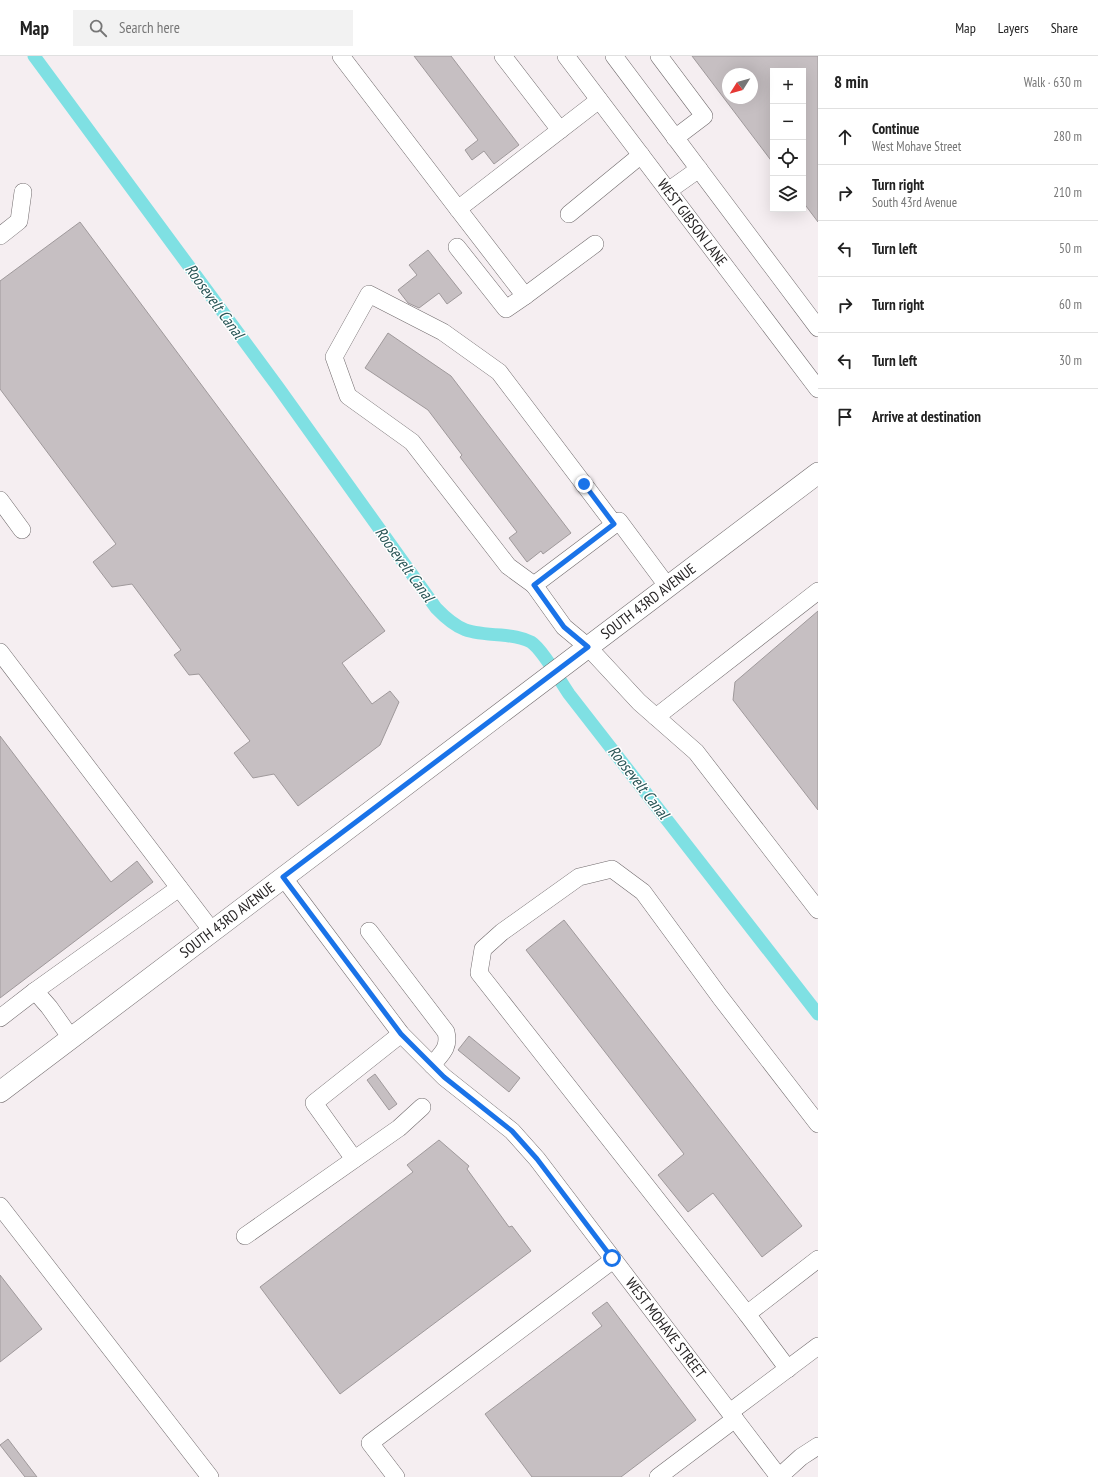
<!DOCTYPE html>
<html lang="en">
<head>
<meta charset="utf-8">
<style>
  :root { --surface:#fff; --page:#f2f2f2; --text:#222; --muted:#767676; --line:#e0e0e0 }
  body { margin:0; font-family:"PT Sans Narrow",sans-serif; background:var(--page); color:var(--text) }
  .controls { position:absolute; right:12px; top:12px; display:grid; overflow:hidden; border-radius:0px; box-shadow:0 4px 16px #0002 }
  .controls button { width:36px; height:36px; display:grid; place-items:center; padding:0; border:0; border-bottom:1px solid var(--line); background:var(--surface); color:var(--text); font:20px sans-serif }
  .compass { position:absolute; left:722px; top:12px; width:36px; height:36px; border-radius:50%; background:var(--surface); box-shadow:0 4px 16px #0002; rotate:233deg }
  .stop { position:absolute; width:12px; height:12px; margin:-9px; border:3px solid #1a73e8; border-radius:50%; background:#fff }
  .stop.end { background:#1a73e8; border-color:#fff; box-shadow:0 1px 4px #0008 }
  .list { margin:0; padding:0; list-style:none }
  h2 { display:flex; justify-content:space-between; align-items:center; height:52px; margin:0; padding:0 16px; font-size:17px }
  h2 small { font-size:13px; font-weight:400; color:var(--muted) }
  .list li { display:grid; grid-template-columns:26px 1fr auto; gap:12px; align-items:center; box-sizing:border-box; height:56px; padding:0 16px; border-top:1px solid var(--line) }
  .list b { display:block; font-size:15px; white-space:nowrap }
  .list p { margin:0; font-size:13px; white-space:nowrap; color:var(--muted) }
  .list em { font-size:13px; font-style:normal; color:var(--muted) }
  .icon { flex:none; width:22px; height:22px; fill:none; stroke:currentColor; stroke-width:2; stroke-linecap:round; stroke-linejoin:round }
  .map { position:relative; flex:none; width:818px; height:1421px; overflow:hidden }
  header { display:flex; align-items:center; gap:24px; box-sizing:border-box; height:56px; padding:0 20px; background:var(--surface); border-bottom:1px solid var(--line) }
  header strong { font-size:19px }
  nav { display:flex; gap:22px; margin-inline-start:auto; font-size:14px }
  .search { width:280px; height:36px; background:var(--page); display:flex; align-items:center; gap:10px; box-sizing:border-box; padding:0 14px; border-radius:0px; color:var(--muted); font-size:15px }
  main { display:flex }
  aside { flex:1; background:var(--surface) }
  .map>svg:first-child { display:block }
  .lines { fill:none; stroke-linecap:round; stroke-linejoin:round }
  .canal { stroke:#7fe0e3; stroke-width:13 }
  .building { fill:#c6bfc2; stroke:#9f999b; fill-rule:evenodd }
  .minor-casing { stroke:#716b6d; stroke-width:18 }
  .major-casing { stroke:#716b6d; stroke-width:22 }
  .minor { stroke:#fff; stroke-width:17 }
  .major { stroke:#fff; stroke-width:21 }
  .route { stroke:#1a73e8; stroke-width:5 }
  .labels { text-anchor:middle; stroke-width:3; stroke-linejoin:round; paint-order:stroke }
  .street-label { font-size:15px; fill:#262324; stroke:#fff }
  .water-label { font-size:16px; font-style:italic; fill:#295556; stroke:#fff }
</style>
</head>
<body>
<header>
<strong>Map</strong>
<div class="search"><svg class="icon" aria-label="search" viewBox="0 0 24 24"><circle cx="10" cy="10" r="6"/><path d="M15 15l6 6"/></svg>Search here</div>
<nav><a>Map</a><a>Layers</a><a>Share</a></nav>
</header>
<main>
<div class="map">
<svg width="818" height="1421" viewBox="0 0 818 1421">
  <rect width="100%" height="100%" fill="#f5eef1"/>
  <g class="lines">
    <path class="canal" d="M 34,0 L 278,331 L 436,552 C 459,576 469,577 501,579 C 512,580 521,581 531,586 C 543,594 560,625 569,638 L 818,958"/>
  </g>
  <g class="building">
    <path d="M 414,0 L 451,0 L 519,89 L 494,108 L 484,95 L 472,104 L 465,94 L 478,84 Z"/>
    <path d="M 692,0 L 818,0 L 818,166 L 803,146 L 803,15 L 773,15 L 773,107 ZM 728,18 L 752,18 L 752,42 L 728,42 Z"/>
    <path d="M 80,166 L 385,575 L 342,607 L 372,648 L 390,635 L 399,646 L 380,689 L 298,750 L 274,718 L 253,722 L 234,697 L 250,685 L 199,618 L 189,619 L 174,599 L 181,594 L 132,528 L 112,531 L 93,506 L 116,488 L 0,333 L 0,225 Z"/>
    <path d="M 428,194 L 462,237 L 447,248 L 439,237 L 419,252 L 408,247 L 398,234 L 417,219 L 409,209 Z"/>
    <path d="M 388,277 L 451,320 L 571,477 L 543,498 L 541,495 L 527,506 L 509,482 L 517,476 L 460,401 L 462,399 L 428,354 L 365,312 Z"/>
    <path d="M 818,555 L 818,754 L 733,644 L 735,626 Z"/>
    <path d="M 0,680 L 111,826 L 137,805 L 153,826 L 0,942 Z"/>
    <path d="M 564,864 L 802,1170 L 762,1201 L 713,1137 L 688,1156 L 658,1119 L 684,1098 L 526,894 Z"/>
    <path d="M 469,980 L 520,1022 L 509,1036 L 458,994 Z"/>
    <path d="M 375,1018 L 397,1048 L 389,1054 L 367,1024 Z"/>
    <path d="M 439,1084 L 469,1110 L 467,1113 L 509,1171 L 512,1170 L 531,1195 L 340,1338 L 260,1231 L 413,1116 L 407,1109 Z"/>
    <path d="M 0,1219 L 42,1273 L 0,1306 Z"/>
    <path d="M 607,1246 L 696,1364 L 621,1421 L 532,1421 L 485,1358 L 602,1270 L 592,1257 Z"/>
    <path d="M 8,1383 L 37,1421 L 25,1421 L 0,1389 Z"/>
  </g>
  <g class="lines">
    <defs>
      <g id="minor">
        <path d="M 341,0 L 458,153 L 599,44"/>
        <path d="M 503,0 L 560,74"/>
        <path id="s1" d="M 566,0 L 818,333"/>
        <path d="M 614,0 L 818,272"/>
        <path d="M 659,0 L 704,60 L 675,82"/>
        <path d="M 668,135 L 699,113"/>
        <path d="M 569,158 L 641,99"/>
        <path d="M 0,180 L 19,165 L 23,136"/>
        <path d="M 457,191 L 506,253 L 525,240 L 458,153"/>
        <path d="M 525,240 L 595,188"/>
        <path d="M 0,444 L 22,474"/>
        <path d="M 534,529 L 508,510 L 412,386 L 348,340 L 334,301 L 369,238 L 443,276 L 499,316 L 614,468"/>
        <path d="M 668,531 L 619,465 L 534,529 L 564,571 L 588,591 L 639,646 L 696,696 L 818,854"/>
        <path d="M 0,596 L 212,875"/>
        <path d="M 656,661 L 818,535"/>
        <path id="s2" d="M 283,821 L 401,978 L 444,1021 L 512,1075 L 537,1103 L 779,1421"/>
        <path d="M 369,875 L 446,976 C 450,992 441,998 432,1009"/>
        <path d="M 35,935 L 49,951 L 71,982"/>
        <path d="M 0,962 L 35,935 L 179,832"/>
        <path d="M 354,1103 L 314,1047 L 401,978"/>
        <path d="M 0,1150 L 210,1421"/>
        <path d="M 245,1180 L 399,1072 L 422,1051"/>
        <path d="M 747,1258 L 479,917 L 483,893 L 502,876 L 579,821 L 612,813 L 643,836 L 720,941 L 818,1068"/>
        <path d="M 788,1313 L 747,1258 L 818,1203"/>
        <path d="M 730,1356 L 818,1290"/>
        <path d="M 396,1421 L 370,1387 L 613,1204"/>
        <path d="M 658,1421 L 735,1363"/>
        <path d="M 779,1421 L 801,1401 L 818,1390"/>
      </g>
      <g id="major">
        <path id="s3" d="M 0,1036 L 818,417"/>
      </g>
    </defs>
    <use href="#minor" class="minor-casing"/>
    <use href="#major" class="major-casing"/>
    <use href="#minor" class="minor"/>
    <use href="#major" class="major"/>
  </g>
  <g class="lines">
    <path class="route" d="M 584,428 L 614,468 L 534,529 L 564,571 L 588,591 L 283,821 L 401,978 L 444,1021 L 512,1075 L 537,1103 L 612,1202"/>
  </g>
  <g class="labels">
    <g class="street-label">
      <text dy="5" stroke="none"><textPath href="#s1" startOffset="209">WEST GIBSON LANE</textPath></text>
      <text dy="5" stroke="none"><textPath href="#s3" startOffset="813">SOUTH 43RD AVENUE</textPath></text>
      <text dy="5" stroke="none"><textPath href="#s3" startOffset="285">SOUTH 43RD AVENUE</textPath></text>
      <text dy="5" stroke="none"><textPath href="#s2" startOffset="594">WEST MOHAVE STREET</textPath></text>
    </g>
    <g class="water-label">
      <text transform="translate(215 245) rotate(54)" y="6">Roosevelt Canal</text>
      <text transform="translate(405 508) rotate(54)" y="6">Roosevelt Canal</text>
      <text transform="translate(639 726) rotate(52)" y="6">Roosevelt Canal</text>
    </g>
  </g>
</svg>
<div class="controls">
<button>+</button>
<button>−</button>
<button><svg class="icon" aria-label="locate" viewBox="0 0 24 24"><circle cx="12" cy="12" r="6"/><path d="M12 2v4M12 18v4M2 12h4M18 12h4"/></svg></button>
<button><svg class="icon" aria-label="layers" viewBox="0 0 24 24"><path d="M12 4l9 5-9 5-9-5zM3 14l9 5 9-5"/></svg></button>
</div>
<svg class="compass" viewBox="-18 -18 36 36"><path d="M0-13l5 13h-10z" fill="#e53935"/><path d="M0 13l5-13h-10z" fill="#767676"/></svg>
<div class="stop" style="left:612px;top:1202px"></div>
<div class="stop end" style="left:584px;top:428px"></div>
</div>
<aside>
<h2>8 min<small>Walk · 630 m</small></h2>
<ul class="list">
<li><svg class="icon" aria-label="ahead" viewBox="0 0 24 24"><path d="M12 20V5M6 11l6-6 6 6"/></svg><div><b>Continue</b><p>West Mohave Street</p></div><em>280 m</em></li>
<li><svg class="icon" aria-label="right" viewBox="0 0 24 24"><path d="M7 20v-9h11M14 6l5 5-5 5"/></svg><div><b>Turn right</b><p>South 43rd Avenue</p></div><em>210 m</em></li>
<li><svg class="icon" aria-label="left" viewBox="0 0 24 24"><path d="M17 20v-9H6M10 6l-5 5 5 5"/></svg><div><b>Turn left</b></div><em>50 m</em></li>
<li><svg class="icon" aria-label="right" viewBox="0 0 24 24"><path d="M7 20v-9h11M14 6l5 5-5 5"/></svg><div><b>Turn right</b></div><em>60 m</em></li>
<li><svg class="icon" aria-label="left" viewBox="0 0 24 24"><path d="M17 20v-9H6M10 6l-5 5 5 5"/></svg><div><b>Turn left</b></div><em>30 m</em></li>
<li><svg class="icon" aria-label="arrive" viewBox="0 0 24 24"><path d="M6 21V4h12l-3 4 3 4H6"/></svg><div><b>Arrive at destination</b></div></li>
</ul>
</aside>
</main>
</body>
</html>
